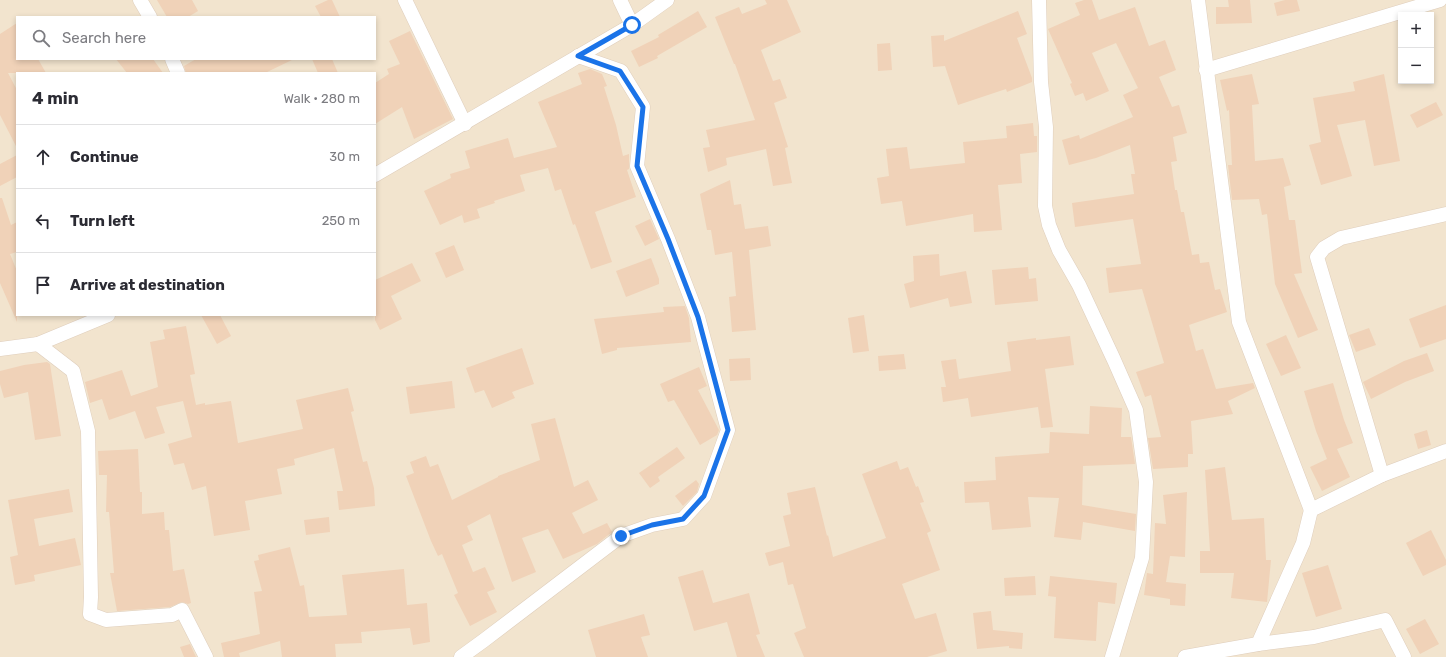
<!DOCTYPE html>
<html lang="en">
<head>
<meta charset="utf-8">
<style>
  :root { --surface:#fff; --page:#f2f2f3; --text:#2b2b33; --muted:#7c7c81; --line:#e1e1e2 }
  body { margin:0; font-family:Rubik,sans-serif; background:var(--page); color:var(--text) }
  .controls { position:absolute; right:12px; top:12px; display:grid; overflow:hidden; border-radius:0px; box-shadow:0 2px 6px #0003 }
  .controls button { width:36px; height:36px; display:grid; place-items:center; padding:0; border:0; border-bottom:1px solid var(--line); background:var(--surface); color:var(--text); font:20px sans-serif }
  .stop { position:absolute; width:12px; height:12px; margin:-9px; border:3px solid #1a73e8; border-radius:50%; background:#fff }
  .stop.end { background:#1a73e8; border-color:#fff; box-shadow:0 1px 4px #0008 }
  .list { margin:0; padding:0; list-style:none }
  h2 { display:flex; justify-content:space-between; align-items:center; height:52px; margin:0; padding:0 16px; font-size:17px }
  h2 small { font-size:13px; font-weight:400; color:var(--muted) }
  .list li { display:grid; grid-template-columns:26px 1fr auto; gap:12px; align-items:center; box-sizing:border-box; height:64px; padding:0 16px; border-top:1px solid var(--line) }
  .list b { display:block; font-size:15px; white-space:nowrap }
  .list em { font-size:13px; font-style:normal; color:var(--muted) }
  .icon { flex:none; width:22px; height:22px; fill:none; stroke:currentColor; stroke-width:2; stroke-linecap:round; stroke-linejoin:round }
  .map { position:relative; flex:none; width:1446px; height:657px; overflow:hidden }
  .search { position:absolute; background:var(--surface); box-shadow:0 2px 6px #0003; left:16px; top:16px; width:360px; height:44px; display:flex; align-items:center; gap:10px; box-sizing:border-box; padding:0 14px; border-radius:0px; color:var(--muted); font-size:15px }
  .panel { position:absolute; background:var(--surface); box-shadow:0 2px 6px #0003; left:16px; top:72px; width:360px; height:244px; border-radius:0px }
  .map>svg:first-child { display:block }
  .residential { fill:#f2e4ce; fill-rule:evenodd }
  .building { fill:#f0d2b8 }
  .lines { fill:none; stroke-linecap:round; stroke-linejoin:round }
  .minor-casing { stroke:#dfcebc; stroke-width:15 }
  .minor { stroke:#fff; stroke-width:14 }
  .route { stroke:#1a73e8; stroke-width:5 }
</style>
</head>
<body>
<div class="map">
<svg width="1446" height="657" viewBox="0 0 1446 657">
  <rect width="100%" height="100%" fill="#fbf2df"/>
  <path class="residential" d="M 0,0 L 1446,0 L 1446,657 L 0,657 ZM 1401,15 L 1431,15 L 1431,81 L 1401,81 ZM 17,17 L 375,17 L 375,59 L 17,59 ZM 17,73 L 375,73 L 375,315 L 17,315 Z"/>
  <g class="building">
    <path d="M 157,0 L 192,0 L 198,11 L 188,17 L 167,17 Z"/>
    <path d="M 328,0 L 332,0 L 340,17 L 321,17 L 315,6 Z"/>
    <path d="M 765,0 L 787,0 L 801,32 L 761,50 L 773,81 L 780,79 L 787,98 L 774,103 L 788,147 L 785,148 L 792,183 L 773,186 L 766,149 L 726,158 L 727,165 L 708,172 L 703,148 L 710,147 L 706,130 L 755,120 L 735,64 L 734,64 L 715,17 L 739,7 L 742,14 L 767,4 Z"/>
    <path d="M 1084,0 L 1092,0 L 1099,20 L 1135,7 L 1149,46 L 1165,40 L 1176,70 L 1159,77 L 1172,107 L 1179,105 L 1187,133 L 1173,137 L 1177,161 L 1171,162 L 1175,190 L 1177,190 L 1181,212 L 1184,212 L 1192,255 L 1199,254 L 1200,263 L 1209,262 L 1215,290 L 1220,289 L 1227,312 L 1189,325 L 1196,351 L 1203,349 L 1216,389 L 1253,383 L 1255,388 L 1228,401 L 1233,414 L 1191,421 L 1193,454 L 1188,454 L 1188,467 L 1153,469 L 1148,438 L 1161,437 L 1151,395 L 1145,397 L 1136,372 L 1164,363 L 1142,289 L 1109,293 L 1106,268 L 1141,264 L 1133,219 L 1075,227 L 1072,203 L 1134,194 L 1131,174 L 1135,174 L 1130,145 L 1096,158 L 1069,165 L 1062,140 L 1079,135 L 1080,139 L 1133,117 L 1123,95 L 1138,88 L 1116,43 L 1092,53 L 1109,91 L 1086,101 L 1083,93 L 1075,96 L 1070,84 L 1072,83 L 1048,29 L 1080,15 L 1075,3 Z"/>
    <path d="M 1228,0 L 1250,0 L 1252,23 L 1216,24 L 1216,7 L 1229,7 Z"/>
    <path d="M 1285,0 L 1297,0 L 1300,11 L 1277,16 L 1274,3 Z"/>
    <path d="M 698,11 L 707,27 L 657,56 L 658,58 L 639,67 L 631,51 L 659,37 L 658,35 Z"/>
    <path d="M 1018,11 L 1027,34 L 1017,38 L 1032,78 L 1032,82 L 1007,92 L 1006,89 L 958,105 L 945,66 L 933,67 L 931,36 L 944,35 L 944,41 Z"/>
    <path d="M 17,23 L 17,59 L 38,59 L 46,73 L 8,73 L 17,90 L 17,148 L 0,115 L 0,34 Z"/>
    <path d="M 410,31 L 453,119 L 414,139 L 402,107 L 375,124 L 375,83 L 389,74 L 387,69 L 400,64 L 389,41 Z"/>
    <path d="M 890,43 L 892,70 L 878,71 L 877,44 Z"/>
    <path d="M 116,59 L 153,59 L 163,73 L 127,73 Z"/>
    <path d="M 196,59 L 294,59 L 265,73 L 186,73 L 184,66 Z"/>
    <path d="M 312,59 L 332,59 L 338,73 L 318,73 Z"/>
    <path d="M 590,69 L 602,74 L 607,86 L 604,87 L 616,125 L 623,156 L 629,154 L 629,169 L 627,170 L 636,197 L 595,212 L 612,262 L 591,269 L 575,224 L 573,225 L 561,189 L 555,191 L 548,168 L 520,175 L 525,191 L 494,201 L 495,203 L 477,209 L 480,218 L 464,223 L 462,215 L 440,225 L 424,191 L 451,178 L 450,174 L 470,168 L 465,151 L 508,138 L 514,158 L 557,147 L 538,102 L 582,84 L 578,73 Z"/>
    <path d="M 1252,74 L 1259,104 L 1252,105 L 1255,161 L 1283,158 L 1291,185 L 1284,187 L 1289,220 L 1295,220 L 1302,273 L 1294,274 L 1318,330 L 1298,338 L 1275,284 L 1267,214 L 1262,215 L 1259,199 L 1232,200 L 1228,165 L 1232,165 L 1229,110 L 1227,111 L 1220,80 Z"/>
    <path d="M 1384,74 L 1400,161 L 1374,166 L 1365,120 L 1337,125 L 1352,176 L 1321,185 L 1309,145 L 1321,142 L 1313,98 L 1355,91 L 1353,82 Z"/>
    <path d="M 1436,102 L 1443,115 L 1417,128 L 1410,115 Z"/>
    <path d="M 1033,123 L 1034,136 L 1037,136 L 1037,152 L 1020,154 L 1022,183 L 998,185 L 1002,230 L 974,232 L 973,214 L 906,226 L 902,201 L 881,204 L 877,178 L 889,176 L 886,149 L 907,147 L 910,169 L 965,163 L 963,142 L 1007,138 L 1006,126 Z"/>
    <path d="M 17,155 L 17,177 L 0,186 L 0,164 Z"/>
    <path d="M 730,180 L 734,205 L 741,204 L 745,229 L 768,226 L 771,246 L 749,250 L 756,330 L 732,332 L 729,297 L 736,296 L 732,252 L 715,255 L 711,230 L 707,230 L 700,194 Z"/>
    <path d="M 0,198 L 2,198 L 11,225 L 17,222 L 17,252 L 10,254 L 17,271 L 17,322 L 0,283 Z"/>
    <path d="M 650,219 L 659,239 L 645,246 L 635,226 Z"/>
    <path d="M 454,245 L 464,270 L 446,278 L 435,253 Z"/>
    <path d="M 939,254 L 940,276 L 966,271 L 972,303 L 950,307 L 948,298 L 910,308 L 904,284 L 914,281 L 913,256 Z"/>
    <path d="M 651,258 L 659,279 L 659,284 L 626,297 L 616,271 Z"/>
    <path d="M 412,263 L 421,281 L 391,296 L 402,319 L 380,330 L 375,320 L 375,280 Z"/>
    <path d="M 1028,267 L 1029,279 L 1036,278 L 1038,301 L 995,305 L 992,270 Z"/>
    <path d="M 1446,305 L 1446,339 L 1420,348 L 1409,319 Z"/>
    <path d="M 685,306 L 689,318 L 691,342 L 617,348 L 617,350 L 602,354 L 594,319 L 664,312 L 663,307 Z"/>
    <path d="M 201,315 L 220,315 L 231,336 L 217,344 Z"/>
    <path d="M 864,315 L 869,351 L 853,353 L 848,318 Z"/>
    <path d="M 186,326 L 195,374 L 190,375 L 196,405 L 205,403 L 205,405 L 231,401 L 238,443 L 303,429 L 296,400 L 348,388 L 354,411 L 351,412 L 363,462 L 367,461 L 374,488 L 375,506 L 339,510 L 337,491 L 343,491 L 334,448 L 294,459 L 295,465 L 277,469 L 282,494 L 245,501 L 250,530 L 214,536 L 206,486 L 192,490 L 184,463 L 174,465 L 168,444 L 192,437 L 183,401 L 156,407 L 165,433 L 145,439 L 135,411 L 109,420 L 102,399 L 90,403 L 85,382 L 122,370 L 131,396 L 158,387 L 150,342 L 165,339 L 163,330 Z"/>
    <path d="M 1369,328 L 1376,345 L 1356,352 L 1349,335 Z"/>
    <path d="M 1286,335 L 1301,368 L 1281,376 L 1266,344 Z"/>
    <path d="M 1070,336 L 1074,365 L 1045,369 L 1053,427 L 1041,428 L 1038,407 L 971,417 L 968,398 L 943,402 L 941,387 L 946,387 L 941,361 L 956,359 L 959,379 L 1011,371 L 1007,342 L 1036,338 L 1036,340 Z"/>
    <path d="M 522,348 L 534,384 L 512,392 L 515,398 L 492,408 L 484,390 L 475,393 L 466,368 Z"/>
    <path d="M 1427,353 L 1434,371 L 1405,382 L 1371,399 L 1363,382 L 1404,361 Z"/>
    <path d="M 904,354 L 906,369 L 879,371 L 878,356 Z"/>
    <path d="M 750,358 L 751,380 L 730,381 L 729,359 Z"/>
    <path d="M 47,362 L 50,364 L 61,436 L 35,440 L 28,392 L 4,398 L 0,384 L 0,371 L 24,365 Z"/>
    <path d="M 699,367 L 707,386 L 698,390 L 719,430 L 717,435 L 700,445 L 674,400 L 668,402 L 660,384 Z"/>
    <path d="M 452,381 L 455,408 L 410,414 L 406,387 Z"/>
    <path d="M 1333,383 L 1344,420 L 1353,443 L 1337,449 L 1350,477 L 1322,491 L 1310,467 L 1327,459 L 1316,431 L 1304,391 Z"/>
    <path d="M 1090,406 L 1122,408 L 1121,437 L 1131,437 L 1135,464 L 1083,466 L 1082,505 L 1136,514 L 1135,531 L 1083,522 L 1081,540 L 1054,537 L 1059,498 L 1028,497 L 1031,527 L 992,530 L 989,502 L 965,503 L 964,482 L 996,480 L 995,457 L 1049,453 L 1050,432 L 1089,434 Z"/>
    <path d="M 555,418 L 574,487 L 588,480 L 598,500 L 572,513 L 583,534 L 607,523 L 612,532 L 597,544 L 563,559 L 548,529 L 522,538 L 536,572 L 512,582 L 490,514 L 467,526 L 473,540 L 462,545 L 473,572 L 485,567 L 495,589 L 487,592 L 497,612 L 470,626 L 454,595 L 458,593 L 442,554 L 438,556 L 431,541 L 406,476 L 414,473 L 410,462 L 426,456 L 430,467 L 438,464 L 452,500 L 498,477 L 498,476 L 540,460 L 531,424 Z"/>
    <path d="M 1427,430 L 1431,445 L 1418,449 L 1414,434 Z"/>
    <path d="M 677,447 L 685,458 L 658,477 L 660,481 L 650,488 L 639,473 Z"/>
    <path d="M 138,449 L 140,492 L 142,492 L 142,514 L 164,512 L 165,530 L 169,530 L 173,571 L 184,569 L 191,603 L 188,604 L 182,602 L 170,607 L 117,611 L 110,573 L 114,573 L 109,512 L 106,512 L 107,475 L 99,475 L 98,451 Z"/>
    <path d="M 897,461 L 900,470 L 908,467 L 916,487 L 918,486 L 924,502 L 920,503 L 931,531 L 927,533 L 940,570 L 902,584 L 915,619 L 936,613 L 947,651 L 927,657 L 804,657 L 794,633 L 806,628 L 793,584 L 788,585 L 783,562 L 769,566 L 765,553 L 790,546 L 783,516 L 791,514 L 787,493 L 815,487 L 827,536 L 828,535 L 833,557 L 886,538 L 862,474 Z"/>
    <path d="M 1225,467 L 1232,520 L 1264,518 L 1266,560 L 1271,560 L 1267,602 L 1231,598 L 1234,573 L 1200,573 L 1200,551 L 1210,551 L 1205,470 Z"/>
    <path d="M 696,480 L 699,484 L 697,492 L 683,506 L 675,496 Z"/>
    <path d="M 69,489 L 73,512 L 34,519 L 39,546 L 75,538 L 81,565 L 34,575 L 35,581 L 15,585 L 10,557 L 18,555 L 8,500 Z"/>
    <path d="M 1187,492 L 1185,557 L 1170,556 L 1166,582 L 1186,584 L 1185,606 L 1170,605 L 1170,599 L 1144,595 L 1147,573 L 1153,574 L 1155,523 L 1166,524 L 1163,495 Z"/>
    <path d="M 329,517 L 330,532 L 306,535 L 304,520 Z"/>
    <path d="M 1431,530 L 1446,560 L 1446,565 L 1423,576 L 1406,543 Z"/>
    <path d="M 290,547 L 300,586 L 304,585 L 309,617 L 347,615 L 342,575 L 404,569 L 407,605 L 427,603 L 430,642 L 413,645 L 410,628 L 361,632 L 362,643 L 335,644 L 336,657 L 282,657 L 280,641 L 239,653 L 240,657 L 224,657 L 221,643 L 260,634 L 254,592 L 262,591 L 254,561 L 259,560 L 258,555 Z"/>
    <path d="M 1328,565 L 1342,609 L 1316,617 L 1302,573 Z"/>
    <path d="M 703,570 L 713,603 L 749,593 L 760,634 L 756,635 L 765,657 L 737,657 L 727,622 L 694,631 L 678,577 Z"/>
    <path d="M 1035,576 L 1036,595 L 1005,596 L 1004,578 Z"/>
    <path d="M 1050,576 L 1117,583 L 1115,604 L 1098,602 L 1096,641 L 1054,638 L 1056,597 L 1048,596 Z"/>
    <path d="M 991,611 L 993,630 L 1023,633 L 1022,649 L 1009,648 L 1009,646 L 977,649 L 973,613 Z"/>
    <path d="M 644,614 L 650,635 L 641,637 L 648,657 L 596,657 L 588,630 Z"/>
    <path d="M 1425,619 L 1439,644 L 1420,654 L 1406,629 Z"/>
    <path d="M 190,644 L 196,657 L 184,657 L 180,647 Z"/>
  </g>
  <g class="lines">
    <defs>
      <g id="minor">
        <path d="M 140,0 L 150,17"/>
        <path d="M 405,0 L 465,124"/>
        <path d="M 620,0 L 632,25"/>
        <path d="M 1039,0 L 1041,82 L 1046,127 L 1045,206 L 1049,225 L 1059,250 L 1079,285 L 1114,360 L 1136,410 L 1146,482 L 1142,558 L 1112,657"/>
        <path d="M 1198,0 L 1239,322 L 1311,510"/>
        <path d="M 172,59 L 178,73"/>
        <path d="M 1206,70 L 1440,0"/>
        <path d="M 375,175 L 632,25 L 667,0"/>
        <path d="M 38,344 L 73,371 L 88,431 L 91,597 L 90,614 L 106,620 L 172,615 L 182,610 L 206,657"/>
        <path d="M 0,349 L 38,344 L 108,315"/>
        <path d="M 1382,475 L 1317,257 L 1324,248 L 1341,238 L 1446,214"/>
        <path d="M 1258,644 L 1314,637 L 1385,620 L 1404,657"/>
        <path d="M 461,657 L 483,641 L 621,536 L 652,525 L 683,519 L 704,496 L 728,430 L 698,317 L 668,239 L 637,166 L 643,107 L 621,71 L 578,56"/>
        <path d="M 1185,657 L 1258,644 L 1303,543 L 1311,510 L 1382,475 L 1446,451"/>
      </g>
    </defs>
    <use href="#minor" class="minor-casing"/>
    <use href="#minor" class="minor"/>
  </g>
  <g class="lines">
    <path class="route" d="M 621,536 L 652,525 L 683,519 L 704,496 L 728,430 L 698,317 L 668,239 L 637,166 L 643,107 L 620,71 L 578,56 L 632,25"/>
  </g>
</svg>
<div class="controls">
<button>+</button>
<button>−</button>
</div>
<div class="stop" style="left:632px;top:25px"></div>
<div class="stop end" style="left:621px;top:536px"></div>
<div class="search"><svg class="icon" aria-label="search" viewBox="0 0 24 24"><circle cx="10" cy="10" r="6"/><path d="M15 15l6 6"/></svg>Search here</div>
<section class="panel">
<h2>4 min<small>Walk · 280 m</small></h2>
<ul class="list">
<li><svg class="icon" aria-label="ahead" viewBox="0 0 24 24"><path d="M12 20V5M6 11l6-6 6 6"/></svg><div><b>Continue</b></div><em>30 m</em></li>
<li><svg class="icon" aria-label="left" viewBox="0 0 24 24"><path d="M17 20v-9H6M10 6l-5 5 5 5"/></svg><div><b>Turn left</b></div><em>250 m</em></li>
<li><svg class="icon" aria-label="arrive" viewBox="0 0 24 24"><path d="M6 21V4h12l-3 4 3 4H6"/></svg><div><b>Arrive at destination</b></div></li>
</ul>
</section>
</div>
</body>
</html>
